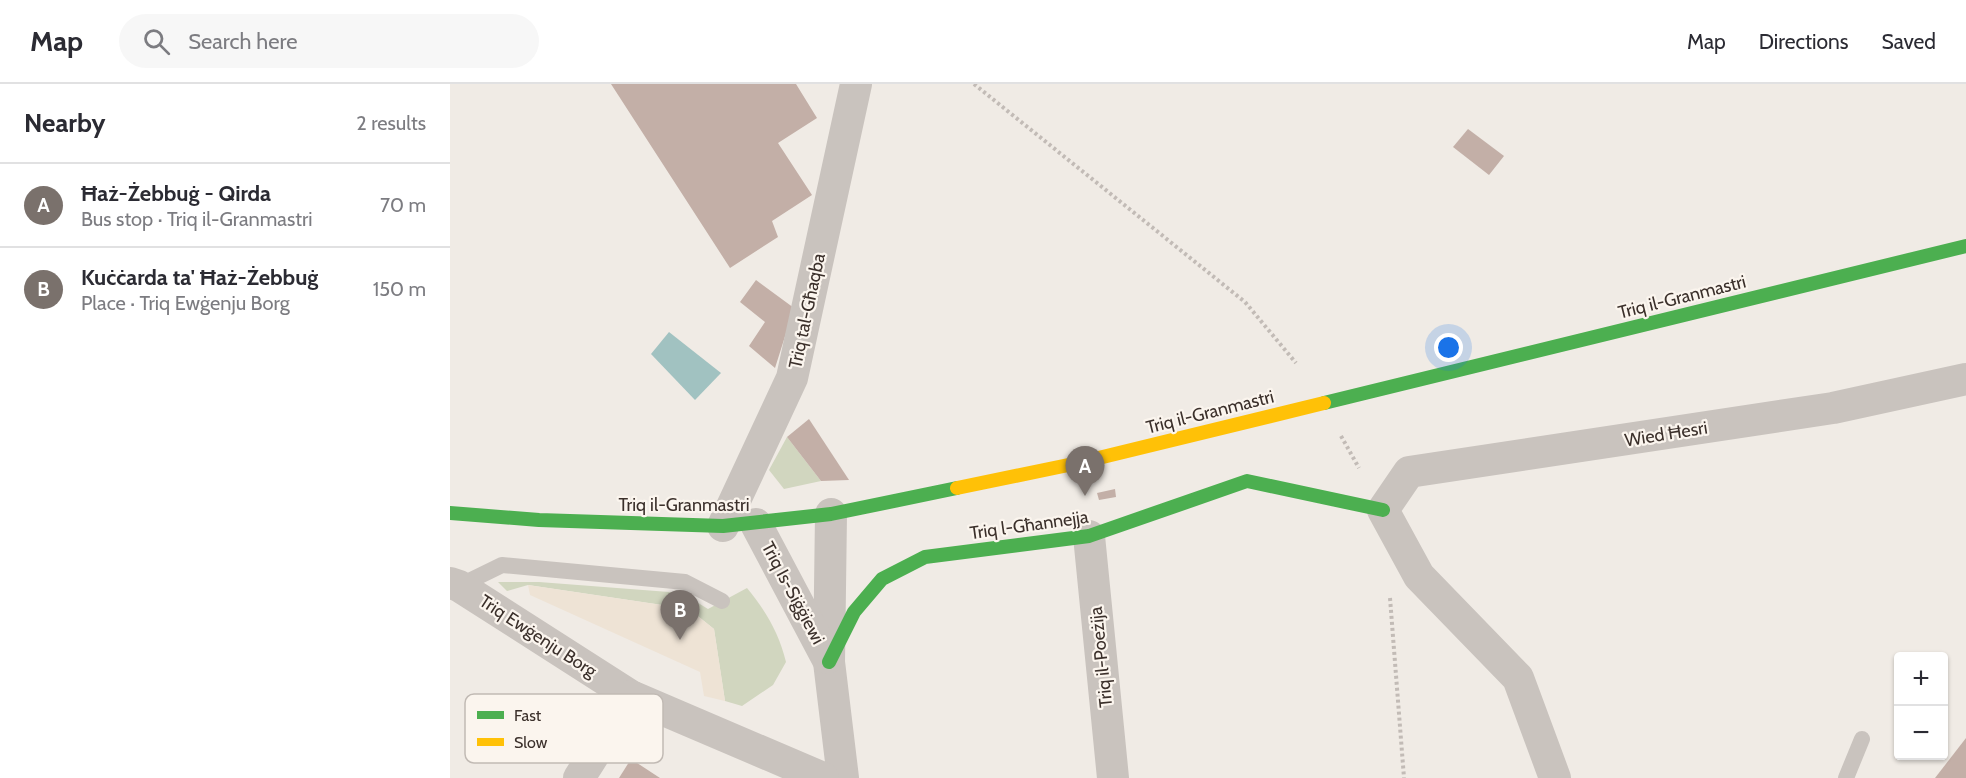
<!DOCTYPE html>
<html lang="en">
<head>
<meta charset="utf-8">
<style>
  :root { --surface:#fff; --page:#f7f7f7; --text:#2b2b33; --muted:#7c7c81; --line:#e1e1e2; --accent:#7a716c }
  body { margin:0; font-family:Cabin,sans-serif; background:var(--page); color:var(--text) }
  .controls { position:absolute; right:18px; bottom:18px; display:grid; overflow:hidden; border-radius:6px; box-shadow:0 2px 4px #0004 }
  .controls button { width:54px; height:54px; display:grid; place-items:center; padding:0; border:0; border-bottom:2px solid var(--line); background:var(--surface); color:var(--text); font:30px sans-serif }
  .you { position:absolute; left:999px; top:264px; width:21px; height:21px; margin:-15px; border:4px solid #fff; border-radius:50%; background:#1a73e8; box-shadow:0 0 0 9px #1a73e833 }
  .badge { display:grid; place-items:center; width:39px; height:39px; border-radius:50%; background:var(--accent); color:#fff; font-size:20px; font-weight:700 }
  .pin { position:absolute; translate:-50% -50px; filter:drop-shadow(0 2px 3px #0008) }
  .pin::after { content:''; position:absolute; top:32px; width:21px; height:18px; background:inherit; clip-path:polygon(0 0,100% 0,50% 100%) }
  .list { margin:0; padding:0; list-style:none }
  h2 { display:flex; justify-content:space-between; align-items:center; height:78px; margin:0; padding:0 24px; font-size:26px }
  h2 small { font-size:20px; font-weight:400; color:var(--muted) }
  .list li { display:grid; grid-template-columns:39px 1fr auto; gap:18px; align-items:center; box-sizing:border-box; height:84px; padding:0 24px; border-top:2px solid var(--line) }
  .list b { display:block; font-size:22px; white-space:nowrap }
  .list p { margin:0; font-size:20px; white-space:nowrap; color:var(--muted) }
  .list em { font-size:20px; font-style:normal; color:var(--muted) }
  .icon { flex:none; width:33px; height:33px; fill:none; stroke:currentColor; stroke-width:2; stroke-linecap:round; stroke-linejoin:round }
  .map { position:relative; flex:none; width:1516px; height:694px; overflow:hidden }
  header { display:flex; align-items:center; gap:36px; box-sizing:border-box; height:84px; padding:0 30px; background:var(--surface); border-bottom:2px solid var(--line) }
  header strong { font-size:28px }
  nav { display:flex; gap:33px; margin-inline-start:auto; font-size:21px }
  .search { width:420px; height:54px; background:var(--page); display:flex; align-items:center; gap:15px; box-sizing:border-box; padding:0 21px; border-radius:33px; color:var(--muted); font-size:22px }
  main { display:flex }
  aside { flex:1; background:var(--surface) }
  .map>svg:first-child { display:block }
  .green { fill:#d1d6bf }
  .plaza { fill:#eee3d5 }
  .water { fill:#a1c2c1 }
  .building { fill:#c3afa7 }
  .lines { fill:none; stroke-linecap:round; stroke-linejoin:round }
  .path { stroke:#c2bbb6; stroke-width:4; stroke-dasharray:3 3; stroke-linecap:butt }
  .lane { stroke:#c9c3be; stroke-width:16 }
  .street { stroke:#c9c3be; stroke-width:32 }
  .fast { stroke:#4caf50; stroke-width:14 }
  .slow { stroke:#ffc107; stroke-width:14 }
  .labels { text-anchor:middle; stroke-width:4.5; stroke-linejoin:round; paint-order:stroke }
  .street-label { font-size:18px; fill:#3b302b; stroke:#fbf5ee }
  .key { fill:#fbf5ee; stroke:#c1bab4; stroke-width:1.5 }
  .key-label { font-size:16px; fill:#3b302b }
</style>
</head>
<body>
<header>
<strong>Map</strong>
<div class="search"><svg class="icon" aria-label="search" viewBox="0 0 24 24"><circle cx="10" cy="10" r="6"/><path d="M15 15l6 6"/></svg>Search here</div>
<nav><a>Map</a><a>Directions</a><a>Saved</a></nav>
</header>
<main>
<aside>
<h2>Nearby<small>2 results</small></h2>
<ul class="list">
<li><span class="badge">A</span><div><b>Ħaż-Żebbuġ - Qirda</b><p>Bus stop · Triq il-Granmastri</p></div><em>70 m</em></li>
<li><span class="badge">B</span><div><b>Kuċċarda ta' Ħaż-Żebbuġ</b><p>Place · Triq Ewġenju Borg</p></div><em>150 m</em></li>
</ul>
</aside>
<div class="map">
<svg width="1516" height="694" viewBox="0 0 1516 694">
  <rect width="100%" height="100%" fill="#f0ebe5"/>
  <g class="green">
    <path d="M 337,353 L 371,397 L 334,405 L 319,386 Z"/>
    <path d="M 48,498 L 89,498 L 232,509 L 258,525 L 297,504 C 316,527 329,549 336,578 L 323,601 L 292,622 L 275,617 L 264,545 L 239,525 L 78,501 L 57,507 Z"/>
  </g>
  <path class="plaza" d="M 78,501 L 239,525 L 264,545 L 275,617 L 254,612 L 250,588 L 80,511 Z"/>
  <path class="water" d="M 219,248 L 271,289 L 245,316 L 201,270 Z"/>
  <g class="building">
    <path d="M 161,0 L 346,0 L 367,34 L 328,59 L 362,111 L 322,137 L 328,153 L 280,184 Z"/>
    <path d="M 1018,45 L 1054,72 L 1039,91 L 1003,63 Z"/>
    <path d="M 306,196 L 344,224 L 325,284 L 299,262 L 315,238 L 290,218 Z"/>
    <path d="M 359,335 L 399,396 L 371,397 L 337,353 Z"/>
    <path d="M 665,405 L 666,413 L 649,416 L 647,409 Z"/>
    <path d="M 1516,654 L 1516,694 L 1485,694 Z"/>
    <path d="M 181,675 L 210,694 L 169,694 Z"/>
  </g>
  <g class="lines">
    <g class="path">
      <path d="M 524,0 L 795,218 L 846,279"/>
      <path d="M 891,352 L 909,384"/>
      <path d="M 940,514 L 954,694"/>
    </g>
    <g class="lane">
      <path d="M 9,502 L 52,481 L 235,498 L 272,517"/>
      <path d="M 1396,694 L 1412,655"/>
    </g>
    <g class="street">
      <path d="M 381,430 L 379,578 L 393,694"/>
      <path d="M 306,440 L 377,574"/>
      <path d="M 273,442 L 342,294 L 406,0"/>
      <path d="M 639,452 L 663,694"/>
      <path d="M 0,499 L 9,502 L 181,612 L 373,694"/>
      <path d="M 129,694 L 181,612"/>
      <path d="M 1105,694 L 1068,594 L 969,492 L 933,426 L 959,388 L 1383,324 L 1516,295"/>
    </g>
    <g class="fast">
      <path d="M 874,319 L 1516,162"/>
      <path d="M 0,429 L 89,436 L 273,442 L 381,430 L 507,404"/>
      <path d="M 379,578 L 404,528 L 432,495 L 475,473 L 639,452 L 797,397 L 933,426"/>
    </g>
    <path class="slow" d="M 507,404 L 628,379 L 874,319"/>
  </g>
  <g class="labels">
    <g class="street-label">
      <text transform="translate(1232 213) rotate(-14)" y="6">Triq il-Granmastri</text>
      <text transform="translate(357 227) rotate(-78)" y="6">Triq tal-Għaqba</text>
      <text transform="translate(760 328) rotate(-14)" y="6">Triq il-Granmastri</text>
      <text transform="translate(1216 350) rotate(-9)" y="6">Wied Ħesri</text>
      <text x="234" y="427">Triq il-Granmastri</text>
      <text transform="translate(579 441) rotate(-8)" y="6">Triq l-Għannejja</text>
      <text transform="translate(343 509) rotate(62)" y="6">Triq Is-Siġġiewi</text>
      <text transform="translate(88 552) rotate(33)" y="6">Triq Ewġenju Borg</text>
      <text transform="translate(651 573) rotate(-96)" y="6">Triq il-Poeżija</text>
    </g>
  </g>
  <rect x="15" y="610" width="198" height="69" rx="9" class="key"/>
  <rect x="27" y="627" width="27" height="8" fill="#4caf50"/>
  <rect x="27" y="654" width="27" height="8" fill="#ffc107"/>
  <g class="key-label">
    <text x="64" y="637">Fast</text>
    <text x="64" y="664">Slow</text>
  </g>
</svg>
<div class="controls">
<button>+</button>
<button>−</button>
</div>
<div class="you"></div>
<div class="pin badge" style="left:635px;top:412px">A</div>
<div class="pin badge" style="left:230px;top:556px">B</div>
</div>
</main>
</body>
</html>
